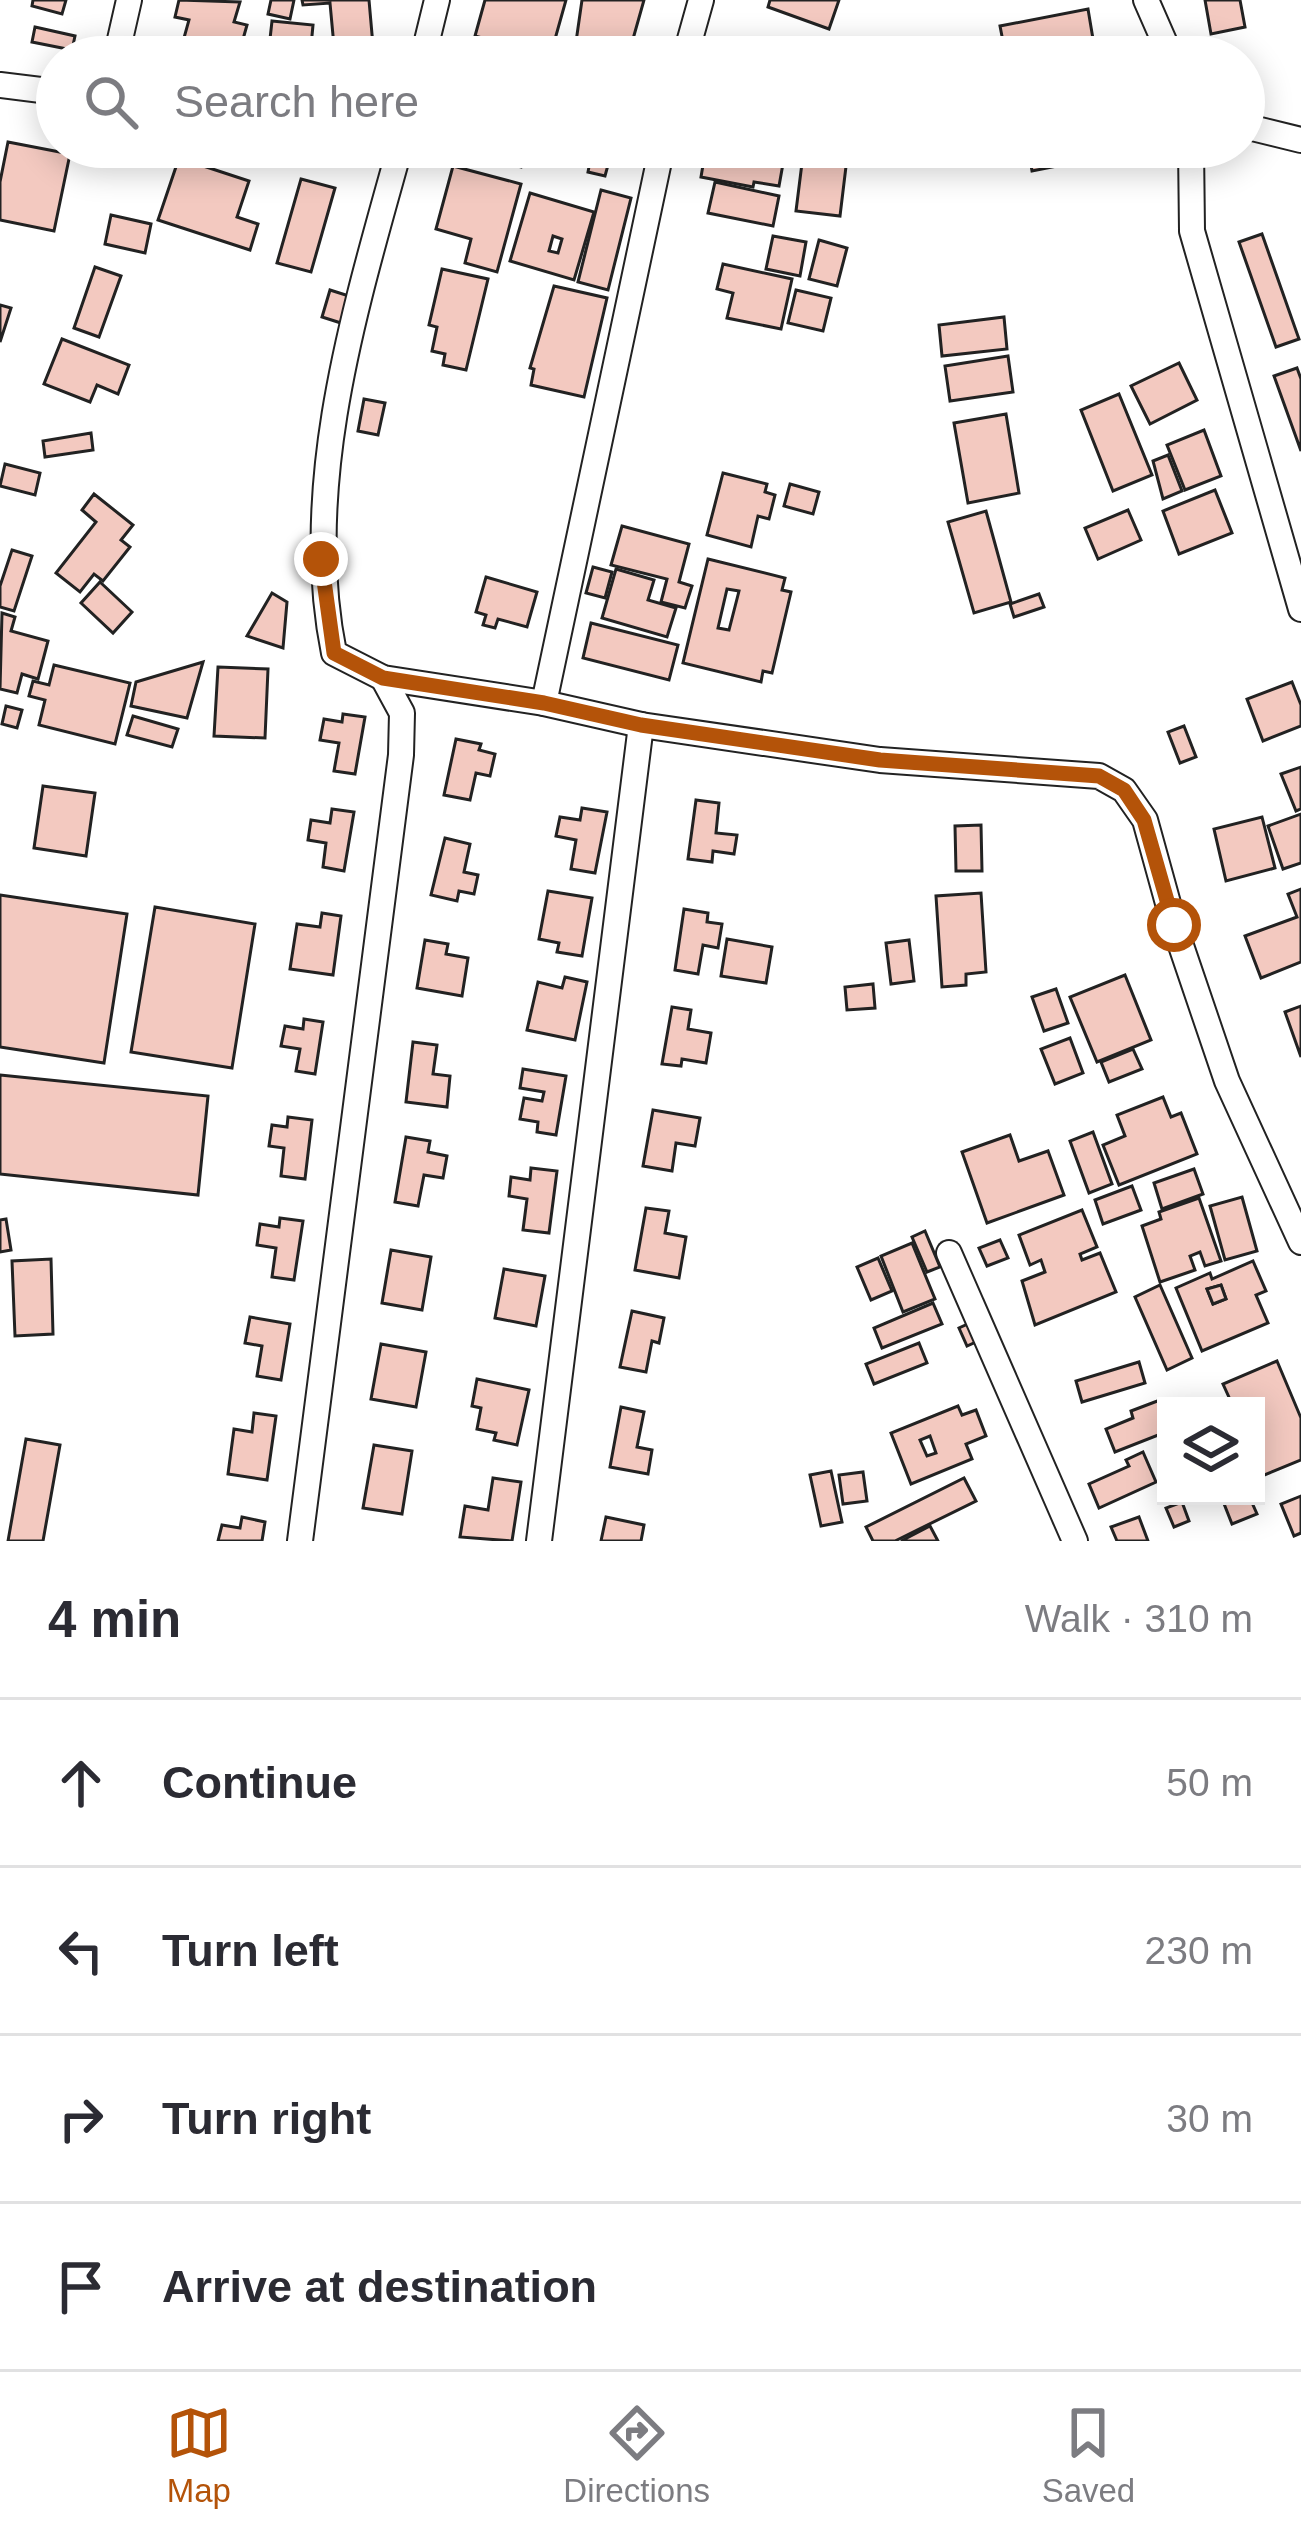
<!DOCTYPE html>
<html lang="en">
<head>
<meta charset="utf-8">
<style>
  :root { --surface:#fff; --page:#f7f7f7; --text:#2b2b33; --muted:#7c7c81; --line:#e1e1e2; --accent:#b45309 }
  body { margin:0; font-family:Helvetica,sans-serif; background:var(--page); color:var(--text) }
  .controls { position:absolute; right:36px; bottom:36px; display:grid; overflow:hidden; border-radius:0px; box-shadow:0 6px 30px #0003 }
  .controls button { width:108px; height:108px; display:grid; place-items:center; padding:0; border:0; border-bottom:3px solid var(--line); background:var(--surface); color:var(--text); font:60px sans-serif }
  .stop { position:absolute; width:36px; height:36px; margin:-27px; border:9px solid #b45309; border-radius:50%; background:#fff }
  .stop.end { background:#b45309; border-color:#fff; box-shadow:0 3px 12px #0008 }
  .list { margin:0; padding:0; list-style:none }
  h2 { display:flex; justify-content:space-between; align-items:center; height:156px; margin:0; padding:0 48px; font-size:51px }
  h2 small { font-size:39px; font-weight:400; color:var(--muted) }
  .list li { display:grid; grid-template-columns:78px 1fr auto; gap:36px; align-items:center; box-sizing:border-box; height:168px; padding:0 48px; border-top:3px solid var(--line) }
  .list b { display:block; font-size:45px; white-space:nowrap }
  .list em { font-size:39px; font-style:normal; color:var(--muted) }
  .icon { flex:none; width:66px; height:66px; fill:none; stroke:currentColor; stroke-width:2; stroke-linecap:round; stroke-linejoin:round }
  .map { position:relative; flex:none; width:1301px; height:1541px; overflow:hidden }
  .search { position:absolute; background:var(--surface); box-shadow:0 6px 30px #0003; left:36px; right:36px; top:36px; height:132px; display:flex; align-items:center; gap:30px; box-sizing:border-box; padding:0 42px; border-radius:66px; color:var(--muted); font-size:45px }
  .sheet { height:828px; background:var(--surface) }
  nav { display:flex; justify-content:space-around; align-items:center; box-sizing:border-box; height:168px; border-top:3px solid var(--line); background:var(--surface); font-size:33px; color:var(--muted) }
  nav a { display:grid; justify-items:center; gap:6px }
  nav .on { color:var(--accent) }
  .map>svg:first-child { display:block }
  .building { fill:#f3c9c0; stroke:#222; stroke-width:3; fill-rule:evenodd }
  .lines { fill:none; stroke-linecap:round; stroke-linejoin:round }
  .minor-casing { stroke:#222; stroke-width:28 }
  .minor { stroke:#fff; stroke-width:24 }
  .route { stroke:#b45309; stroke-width:15 }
</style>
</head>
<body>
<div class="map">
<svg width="1301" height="1541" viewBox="0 0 1301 1541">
  <rect width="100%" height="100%" fill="#fff"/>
  <g class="building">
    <path d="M 33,0 L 66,0 L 62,14 L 32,6 Z"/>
    <path d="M 179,0 L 240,2 L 234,22 L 247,25 L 238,57 L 182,45 L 189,20 L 175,17 Z"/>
    <path d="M 271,0 L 294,0 L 290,19 L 268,14 Z"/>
    <path d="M 302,0 L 369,0 L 374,57 L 335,57 L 330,3 L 303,5 Z"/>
    <path d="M 485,0 L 566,0 L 550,57 L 475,36 Z"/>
    <path d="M 582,0 L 644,0 L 633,39 L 627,38 L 625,46 L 650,52 L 648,57 L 568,57 L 572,41 L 576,42 Z"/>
    <path d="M 770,0 L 839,0 L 829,29 L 768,7 Z"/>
    <path d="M 1205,0 L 1240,0 L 1245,27 L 1211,34 Z"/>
    <path d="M 1088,9 L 1096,57 L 1006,57 L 1000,26 Z"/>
    <path d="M 272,21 L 313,25 L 310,57 L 268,57 Z"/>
    <path d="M 35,27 L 75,36 L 72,50 L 32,42 Z"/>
    <path d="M 751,38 L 802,51 L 800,57 L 747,57 Z"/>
    <path d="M 8,142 L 70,154 L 54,231 L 0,220 L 0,182 Z"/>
    <path d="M 495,147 L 526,147 L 521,167 L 497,161 L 500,148 Z"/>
    <path d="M 541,147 L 613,147 L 605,176 L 588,172 L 591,156 L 568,150 L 566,159 L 540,152 Z"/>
    <path d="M 706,147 L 786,147 L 779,186 L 754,182 L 753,187 L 701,177 Z"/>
    <path d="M 804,147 L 848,150 L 840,216 L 796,211 Z"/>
    <path d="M 1028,147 L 1095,147 L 1097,158 L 1032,171 Z"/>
    <path d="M 179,158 L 249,181 L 237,217 L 258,224 L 250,250 L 158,220 Z"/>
    <path d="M 453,166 L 521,184 L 497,272 L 465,263 L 471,239 L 436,229 Z"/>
    <path d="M 301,179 L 335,188 L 311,272 L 277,263 Z"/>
    <path d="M 715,182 L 779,196 L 773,226 L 708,213 Z"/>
    <path d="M 601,190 L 631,198 L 608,290 L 578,282 Z"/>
    <path d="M 530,193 L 594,212 L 574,280 L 510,261 ZM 553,236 L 562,239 L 558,253 L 549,251 Z"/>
    <path d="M 111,215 L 151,224 L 145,253 L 105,244 Z"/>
    <path d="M 1262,234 L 1299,339 L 1276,347 L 1239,242 Z"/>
    <path d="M 773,236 L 806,242 L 800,276 L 766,269 Z"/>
    <path d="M 819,240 L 847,248 L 837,286 L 809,279 Z"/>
    <path d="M 723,264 L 792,279 L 781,329 L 727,318 L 733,293 L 717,289 Z"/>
    <path d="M 95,267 L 121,276 L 99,337 L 74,328 Z"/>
    <path d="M 442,269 L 488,279 L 466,370 L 443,365 L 445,354 L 432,351 L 437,327 L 429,325 Z"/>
    <path d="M 554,286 L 607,298 L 584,397 L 531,385 L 534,369 L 530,368 Z"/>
    <path d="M 330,290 L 349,296 L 341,323 L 322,317 Z"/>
    <path d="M 796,290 L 831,298 L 823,331 L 788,323 Z"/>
    <path d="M 0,305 L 11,308 L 0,342 Z"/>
    <path d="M 1004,317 L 1007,349 L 942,356 L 939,325 Z"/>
    <path d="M 62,339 L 129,365 L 118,394 L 97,385 L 90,402 L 44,384 Z"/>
    <path d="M 1008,356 L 1013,392 L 950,401 L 945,366 Z"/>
    <path d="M 1179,363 L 1197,400 L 1150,424 L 1131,386 Z"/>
    <path d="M 1297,368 L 1301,379 L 1301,451 L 1274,376 Z"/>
    <path d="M 1119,394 L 1152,475 L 1113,491 L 1081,410 Z"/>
    <path d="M 364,399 L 385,403 L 378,435 L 358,431 Z"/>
    <path d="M 1006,414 L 1019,493 L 968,503 L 954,423 Z"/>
    <path d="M 1204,430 L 1221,476 L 1185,490 L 1167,445 Z"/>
    <path d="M 91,433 L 93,450 L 45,457 L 43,441 Z"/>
    <path d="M 1168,455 L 1182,491 L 1163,499 L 1153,461 Z"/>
    <path d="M 5,464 L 40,473 L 35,495 L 0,486 Z"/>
    <path d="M 723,473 L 767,484 L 765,492 L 775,495 L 769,519 L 758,516 L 751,547 L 707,535 Z"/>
    <path d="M 790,484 L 819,492 L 813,514 L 784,506 Z"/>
    <path d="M 1215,490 L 1232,533 L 1179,554 L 1163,511 Z"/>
    <path d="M 94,494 L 133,525 L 121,540 L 130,547 L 103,581 L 94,574 L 80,592 L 56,573 L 96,522 L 82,510 Z"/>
    <path d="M 1128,510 L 1141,540 L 1098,559 L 1085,528 Z"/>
    <path d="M 986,511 L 1011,602 L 974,613 L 948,522 Z"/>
    <path d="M 622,526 L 689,544 L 679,582 L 692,586 L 685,608 L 661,602 L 667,579 L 611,565 Z"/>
    <path d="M 12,550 L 32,556 L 14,611 L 0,607 L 0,586 Z"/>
    <path d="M 708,559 L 785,578 L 782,590 L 791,592 L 772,673 L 763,671 L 761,682 L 683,663 ZM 727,589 L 739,591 L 729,630 L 718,628 Z"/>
    <path d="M 593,567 L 612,572 L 605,598 L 586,593 Z"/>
    <path d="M 616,569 L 654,580 L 648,600 L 676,608 L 667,637 L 602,618 Z"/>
    <path d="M 486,577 L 537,592 L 527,627 L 498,619 L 495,628 L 483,625 L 486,615 L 476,612 Z"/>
    <path d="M 100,582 L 132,612 L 113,633 L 81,603 Z"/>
    <path d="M 272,593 L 287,602 L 283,648 L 247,636 Z"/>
    <path d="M 1039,594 L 1044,607 L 1014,617 L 1010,604 Z"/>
    <path d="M 2,613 L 15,617 L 11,631 L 48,641 L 38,679 L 22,674 L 17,693 L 0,689 Z"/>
    <path d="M 591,623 L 678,645 L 669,680 L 583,658 Z"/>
    <path d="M 203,662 L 187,718 L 131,706 L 136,682 Z"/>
    <path d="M 54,665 L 130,683 L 115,744 L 39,725 L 45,700 L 29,696 L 33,681 L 49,685 Z"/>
    <path d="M 218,667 L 268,669 L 265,738 L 214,736 Z"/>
    <path d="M 1292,682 L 1301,705 L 1301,726 L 1263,741 L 1247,699 Z"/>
    <path d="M 6,706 L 22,710 L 17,728 L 2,724 Z"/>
    <path d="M 343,714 L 365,717 L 355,774 L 334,771 L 339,743 L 320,740 L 324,719 L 342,722 Z"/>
    <path d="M 133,716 L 178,729 L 172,747 L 127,735 Z"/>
    <path d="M 1184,726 L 1196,757 L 1180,763 L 1168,732 Z"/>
    <path d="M 456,739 L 481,744 L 479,750 L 495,754 L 490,776 L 476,773 L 470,800 L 444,795 Z"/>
    <path d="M 1301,767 L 1301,809 L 1296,811 L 1281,774 Z"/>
    <path d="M 43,786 L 95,793 L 86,856 L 34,848 Z"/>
    <path d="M 696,800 L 719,803 L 716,833 L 737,835 L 734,854 L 713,851 L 712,862 L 688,859 Z"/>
    <path d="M 582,808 L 607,812 L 595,873 L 571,869 L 576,840 L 556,836 L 560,817 L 580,820 Z"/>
    <path d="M 332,809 L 354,812 L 344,871 L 323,867 L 326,843 L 308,840 L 311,820 L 330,823 Z"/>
    <path d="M 1301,814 L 1301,863 L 1283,869 L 1268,826 Z"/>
    <path d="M 1262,817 L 1275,868 L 1226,881 L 1214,829 Z"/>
    <path d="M 981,825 L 982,871 L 956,871 L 955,826 Z"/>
    <path d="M 445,838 L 470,844 L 464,872 L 478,875 L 474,894 L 459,891 L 457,901 L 431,895 Z"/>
    <path d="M 1301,889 L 1301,962 L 1261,978 L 1245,936 L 1297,917 L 1288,894 Z"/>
    <path d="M 548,891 L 592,898 L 582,956 L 557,952 L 559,943 L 539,939 Z"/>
    <path d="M 981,893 L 986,972 L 966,974 L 966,985 L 942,987 L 936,896 Z"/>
    <path d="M 0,895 L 127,914 L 104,1063 L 0,1047 Z"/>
    <path d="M 155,907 L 255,924 L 232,1068 L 131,1052 Z"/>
    <path d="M 684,909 L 708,913 L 707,922 L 722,924 L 718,948 L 703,945 L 698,974 L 675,970 Z"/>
    <path d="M 322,913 L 341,916 L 333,975 L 290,969 L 297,924 L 320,927 Z"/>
    <path d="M 727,939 L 772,947 L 766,983 L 721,976 Z"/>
    <path d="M 425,940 L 448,944 L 446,954 L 468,958 L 462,996 L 417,988 Z"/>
    <path d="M 909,940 L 914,981 L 891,984 L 886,943 Z"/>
    <path d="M 1125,975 L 1151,1040 L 1097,1062 L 1070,997 Z"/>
    <path d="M 565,977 L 587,982 L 575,1040 L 527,1030 L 538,982 L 562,988 Z"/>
    <path d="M 873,984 L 875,1008 L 847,1010 L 845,987 Z"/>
    <path d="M 1056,989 L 1068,1023 L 1044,1031 L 1032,997 Z"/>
    <path d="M 1301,1006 L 1301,1057 L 1285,1012 Z"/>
    <path d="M 672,1007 L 691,1010 L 688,1029 L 711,1033 L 706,1063 L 682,1059 L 681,1066 L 662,1064 Z"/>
    <path d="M 304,1019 L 323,1022 L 315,1074 L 296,1071 L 300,1049 L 281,1046 L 285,1026 L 303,1029 Z"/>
    <path d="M 1070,1038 L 1083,1073 L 1055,1084 L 1041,1049 Z"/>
    <path d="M 413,1042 L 437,1045 L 433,1074 L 450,1076 L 447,1107 L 406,1102 Z"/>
    <path d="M 1133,1049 L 1142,1069 L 1109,1082 L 1101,1062 Z"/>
    <path d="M 523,1069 L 566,1076 L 556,1135 L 537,1132 L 538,1122 L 520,1119 L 524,1098 L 542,1101 L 544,1092 L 520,1088 Z"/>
    <path d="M 0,1075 L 208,1096 L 198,1195 L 0,1174 Z"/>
    <path d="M 1163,1097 L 1171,1117 L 1181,1113 L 1197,1154 L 1119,1185 L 1103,1145 L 1125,1136 L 1117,1115 Z"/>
    <path d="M 653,1110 L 700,1118 L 695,1146 L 676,1143 L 672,1171 L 643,1166 Z"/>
    <path d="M 288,1117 L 312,1120 L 305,1179 L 281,1176 L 284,1148 L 269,1146 L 272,1125 L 287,1127 Z"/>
    <path d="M 1093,1132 L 1112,1184 L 1089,1193 L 1070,1141 Z"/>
    <path d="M 1010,1135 L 1019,1161 L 1048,1151 L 1064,1195 L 987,1223 L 962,1152 Z"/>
    <path d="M 406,1137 L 430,1141 L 428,1152 L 447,1156 L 443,1178 L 424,1175 L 418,1206 L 395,1202 Z"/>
    <path d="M 531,1168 L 557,1171 L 549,1233 L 523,1230 L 527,1199 L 509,1196 L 511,1177 L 530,1180 Z"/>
    <path d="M 1194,1169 L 1203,1194 L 1162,1209 L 1154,1183 Z"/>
    <path d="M 1132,1186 L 1141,1210 L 1103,1224 L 1095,1200 Z"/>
    <path d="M 1242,1197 L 1257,1251 L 1225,1260 L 1210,1206 Z"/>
    <path d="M 1199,1198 L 1221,1261 L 1205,1266 L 1200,1252 L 1190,1256 L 1195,1270 L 1160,1282 L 1142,1226 L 1161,1219 L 1159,1212 Z"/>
    <path d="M 646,1208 L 669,1211 L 665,1233 L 686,1237 L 679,1278 L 635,1270 Z"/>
    <path d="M 1082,1210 L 1097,1247 L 1080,1254 L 1082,1260 L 1100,1253 L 1116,1292 L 1035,1325 L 1022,1281 L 1045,1272 L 1041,1260 L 1030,1265 L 1019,1235 Z"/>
    <path d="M 280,1218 L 303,1221 L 294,1280 L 272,1277 L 276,1248 L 257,1245 L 260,1224 L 279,1227 Z"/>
    <path d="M 6,1219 L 11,1250 L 0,1252 L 0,1220 Z"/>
    <path d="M 925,1231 L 940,1267 L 927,1272 L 912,1237 Z"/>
    <path d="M 1000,1240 L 1008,1258 L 987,1266 L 979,1248 Z"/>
    <path d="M 912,1243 L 935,1299 L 903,1312 L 881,1256 Z"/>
    <path d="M 391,1250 L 431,1257 L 422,1310 L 382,1303 Z"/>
    <path d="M 878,1258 L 892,1291 L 871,1300 L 857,1267 Z"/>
    <path d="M 51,1259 L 53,1334 L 15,1336 L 12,1261 Z"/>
    <path d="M 1253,1261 L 1266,1291 L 1256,1295 L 1268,1323 L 1202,1351 L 1176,1288 L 1210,1273 L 1212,1279 ZM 1221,1285 L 1226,1299 L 1213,1304 L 1207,1289 Z"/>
    <path d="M 504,1269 L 545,1276 L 536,1326 L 495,1318 Z"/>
    <path d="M 1160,1285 L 1192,1358 L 1167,1370 L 1135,1297 Z"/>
    <path d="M 1221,1285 L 1226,1299 L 1213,1304 L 1207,1289 Z"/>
    <path d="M 933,1303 L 942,1324 L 882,1348 L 874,1328 Z"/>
    <path d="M 632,1311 L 664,1318 L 659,1343 L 652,1341 L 646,1372 L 620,1367 Z"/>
    <path d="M 250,1317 L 290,1324 L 281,1380 L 257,1376 L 262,1346 L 245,1343 Z"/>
    <path d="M 970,1323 L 978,1341 L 967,1346 L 959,1328 Z"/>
    <path d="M 919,1343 L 927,1363 L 874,1384 L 866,1364 Z"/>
    <path d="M 381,1344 L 426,1352 L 416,1407 L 371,1399 Z"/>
    <path d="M 1277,1361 L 1301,1418 L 1301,1460 L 1262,1476 L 1256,1461 L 1256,1406 L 1233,1406 L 1223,1384 Z"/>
    <path d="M 1139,1362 L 1145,1383 L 1082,1402 L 1076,1381 Z"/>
    <path d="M 477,1379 L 529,1390 L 517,1445 L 494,1440 L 496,1433 L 477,1429 L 481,1408 L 472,1406 Z"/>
    <path d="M 1160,1400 L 1166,1415 L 1166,1432 L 1115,1452 L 1106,1429 L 1133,1418 L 1131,1411 Z"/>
    <path d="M 958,1406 L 962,1415 L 976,1410 L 986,1436 L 966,1444 L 972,1459 L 911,1484 L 891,1433 ZM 930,1436 L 936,1453 L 927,1456 L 920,1440 Z"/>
    <path d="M 621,1407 L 644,1412 L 637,1447 L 652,1450 L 648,1474 L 610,1467 Z"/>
    <path d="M 254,1413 L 276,1416 L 267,1480 L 228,1474 L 234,1429 L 252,1432 Z"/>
    <path d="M 26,1439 L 60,1445 L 43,1541 L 8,1541 Z"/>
    <path d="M 374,1445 L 412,1451 L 402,1514 L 363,1508 Z"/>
    <path d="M 1143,1452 L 1156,1482 L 1099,1508 L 1089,1484 L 1129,1466 L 1126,1460 Z"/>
    <path d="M 831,1471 L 842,1522 L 821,1526 L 810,1475 Z"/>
    <path d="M 863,1472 L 867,1501 L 843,1504 L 839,1475 Z"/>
    <path d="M 493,1478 L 521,1482 L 512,1541 L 460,1537 L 465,1506 L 488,1510 Z"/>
    <path d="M 964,1478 L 976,1501 L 895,1541 L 873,1541 L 866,1527 Z"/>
    <path d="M 1221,1496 L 1249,1496 L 1257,1514 L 1232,1524 Z"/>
    <path d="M 1301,1496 L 1301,1533 L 1294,1536 L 1281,1504 Z"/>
    <path d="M 1182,1502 L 1189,1521 L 1174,1527 L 1166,1508 Z"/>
    <path d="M 242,1517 L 265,1522 L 262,1541 L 218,1541 L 222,1525 L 240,1528 Z"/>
    <path d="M 606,1517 L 644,1525 L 641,1541 L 601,1541 Z"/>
    <path d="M 1139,1517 L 1148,1541 L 1117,1541 L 1111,1527 Z"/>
    <path d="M 930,1526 L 938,1541 L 901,1541 Z"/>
  </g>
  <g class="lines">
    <defs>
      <g id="minor">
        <path d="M 1146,0 L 1171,57"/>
        <path d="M 116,57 L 129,0"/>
        <path d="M 423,57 L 437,0"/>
        <path d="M 685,57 L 701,0"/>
        <path d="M 0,85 L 57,92"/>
        <path d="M 1244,126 L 1301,140"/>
        <path d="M 400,147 C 355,309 300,485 334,653 L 383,678 L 544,703 L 641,725 L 880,760 L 1099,776 L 1124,790 L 1145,820 L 1174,925 L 1227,1081 L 1301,1242"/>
        <path d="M 1191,147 L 1192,231 L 1301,609"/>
        <path d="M 544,703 L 662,147"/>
        <path d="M 949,1253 L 1075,1541"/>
        <path d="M 300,1541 L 401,755 L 402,713 L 383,678"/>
        <path d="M 539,1541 L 641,725"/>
      </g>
    </defs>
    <use href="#minor" class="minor-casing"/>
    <use href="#minor" class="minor"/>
  </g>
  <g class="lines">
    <path class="route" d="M 321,559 L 334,653 L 383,678 L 544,703 L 641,725 L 880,760 L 1099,776 L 1124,790 L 1144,820 L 1174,925"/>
  </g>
</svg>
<div class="controls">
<button><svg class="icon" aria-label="layers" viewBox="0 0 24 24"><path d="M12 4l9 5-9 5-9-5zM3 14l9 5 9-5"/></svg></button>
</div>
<div class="stop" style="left:1174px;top:925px"></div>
<div class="stop end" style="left:321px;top:559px"></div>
<div class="search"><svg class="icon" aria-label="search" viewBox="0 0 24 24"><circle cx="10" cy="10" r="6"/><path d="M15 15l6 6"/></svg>Search here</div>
</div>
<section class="sheet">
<h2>4 min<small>Walk · 310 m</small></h2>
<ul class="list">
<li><svg class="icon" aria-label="ahead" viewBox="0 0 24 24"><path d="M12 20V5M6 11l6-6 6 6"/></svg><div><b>Continue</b></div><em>50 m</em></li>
<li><svg class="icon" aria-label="left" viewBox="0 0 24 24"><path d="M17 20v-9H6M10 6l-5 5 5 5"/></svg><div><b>Turn left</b></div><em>230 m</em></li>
<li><svg class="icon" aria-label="right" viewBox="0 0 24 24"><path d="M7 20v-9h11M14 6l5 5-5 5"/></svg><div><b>Turn right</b></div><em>30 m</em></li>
<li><svg class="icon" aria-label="arrive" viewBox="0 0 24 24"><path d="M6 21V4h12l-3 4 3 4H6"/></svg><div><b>Arrive at destination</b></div></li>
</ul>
</section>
<nav>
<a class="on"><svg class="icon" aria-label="map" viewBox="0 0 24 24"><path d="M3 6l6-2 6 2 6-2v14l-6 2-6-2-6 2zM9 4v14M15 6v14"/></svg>Map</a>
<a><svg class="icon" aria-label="directions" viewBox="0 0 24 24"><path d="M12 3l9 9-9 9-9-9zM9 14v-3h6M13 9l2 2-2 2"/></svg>Directions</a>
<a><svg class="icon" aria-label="saved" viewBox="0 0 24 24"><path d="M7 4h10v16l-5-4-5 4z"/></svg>Saved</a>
</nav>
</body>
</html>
